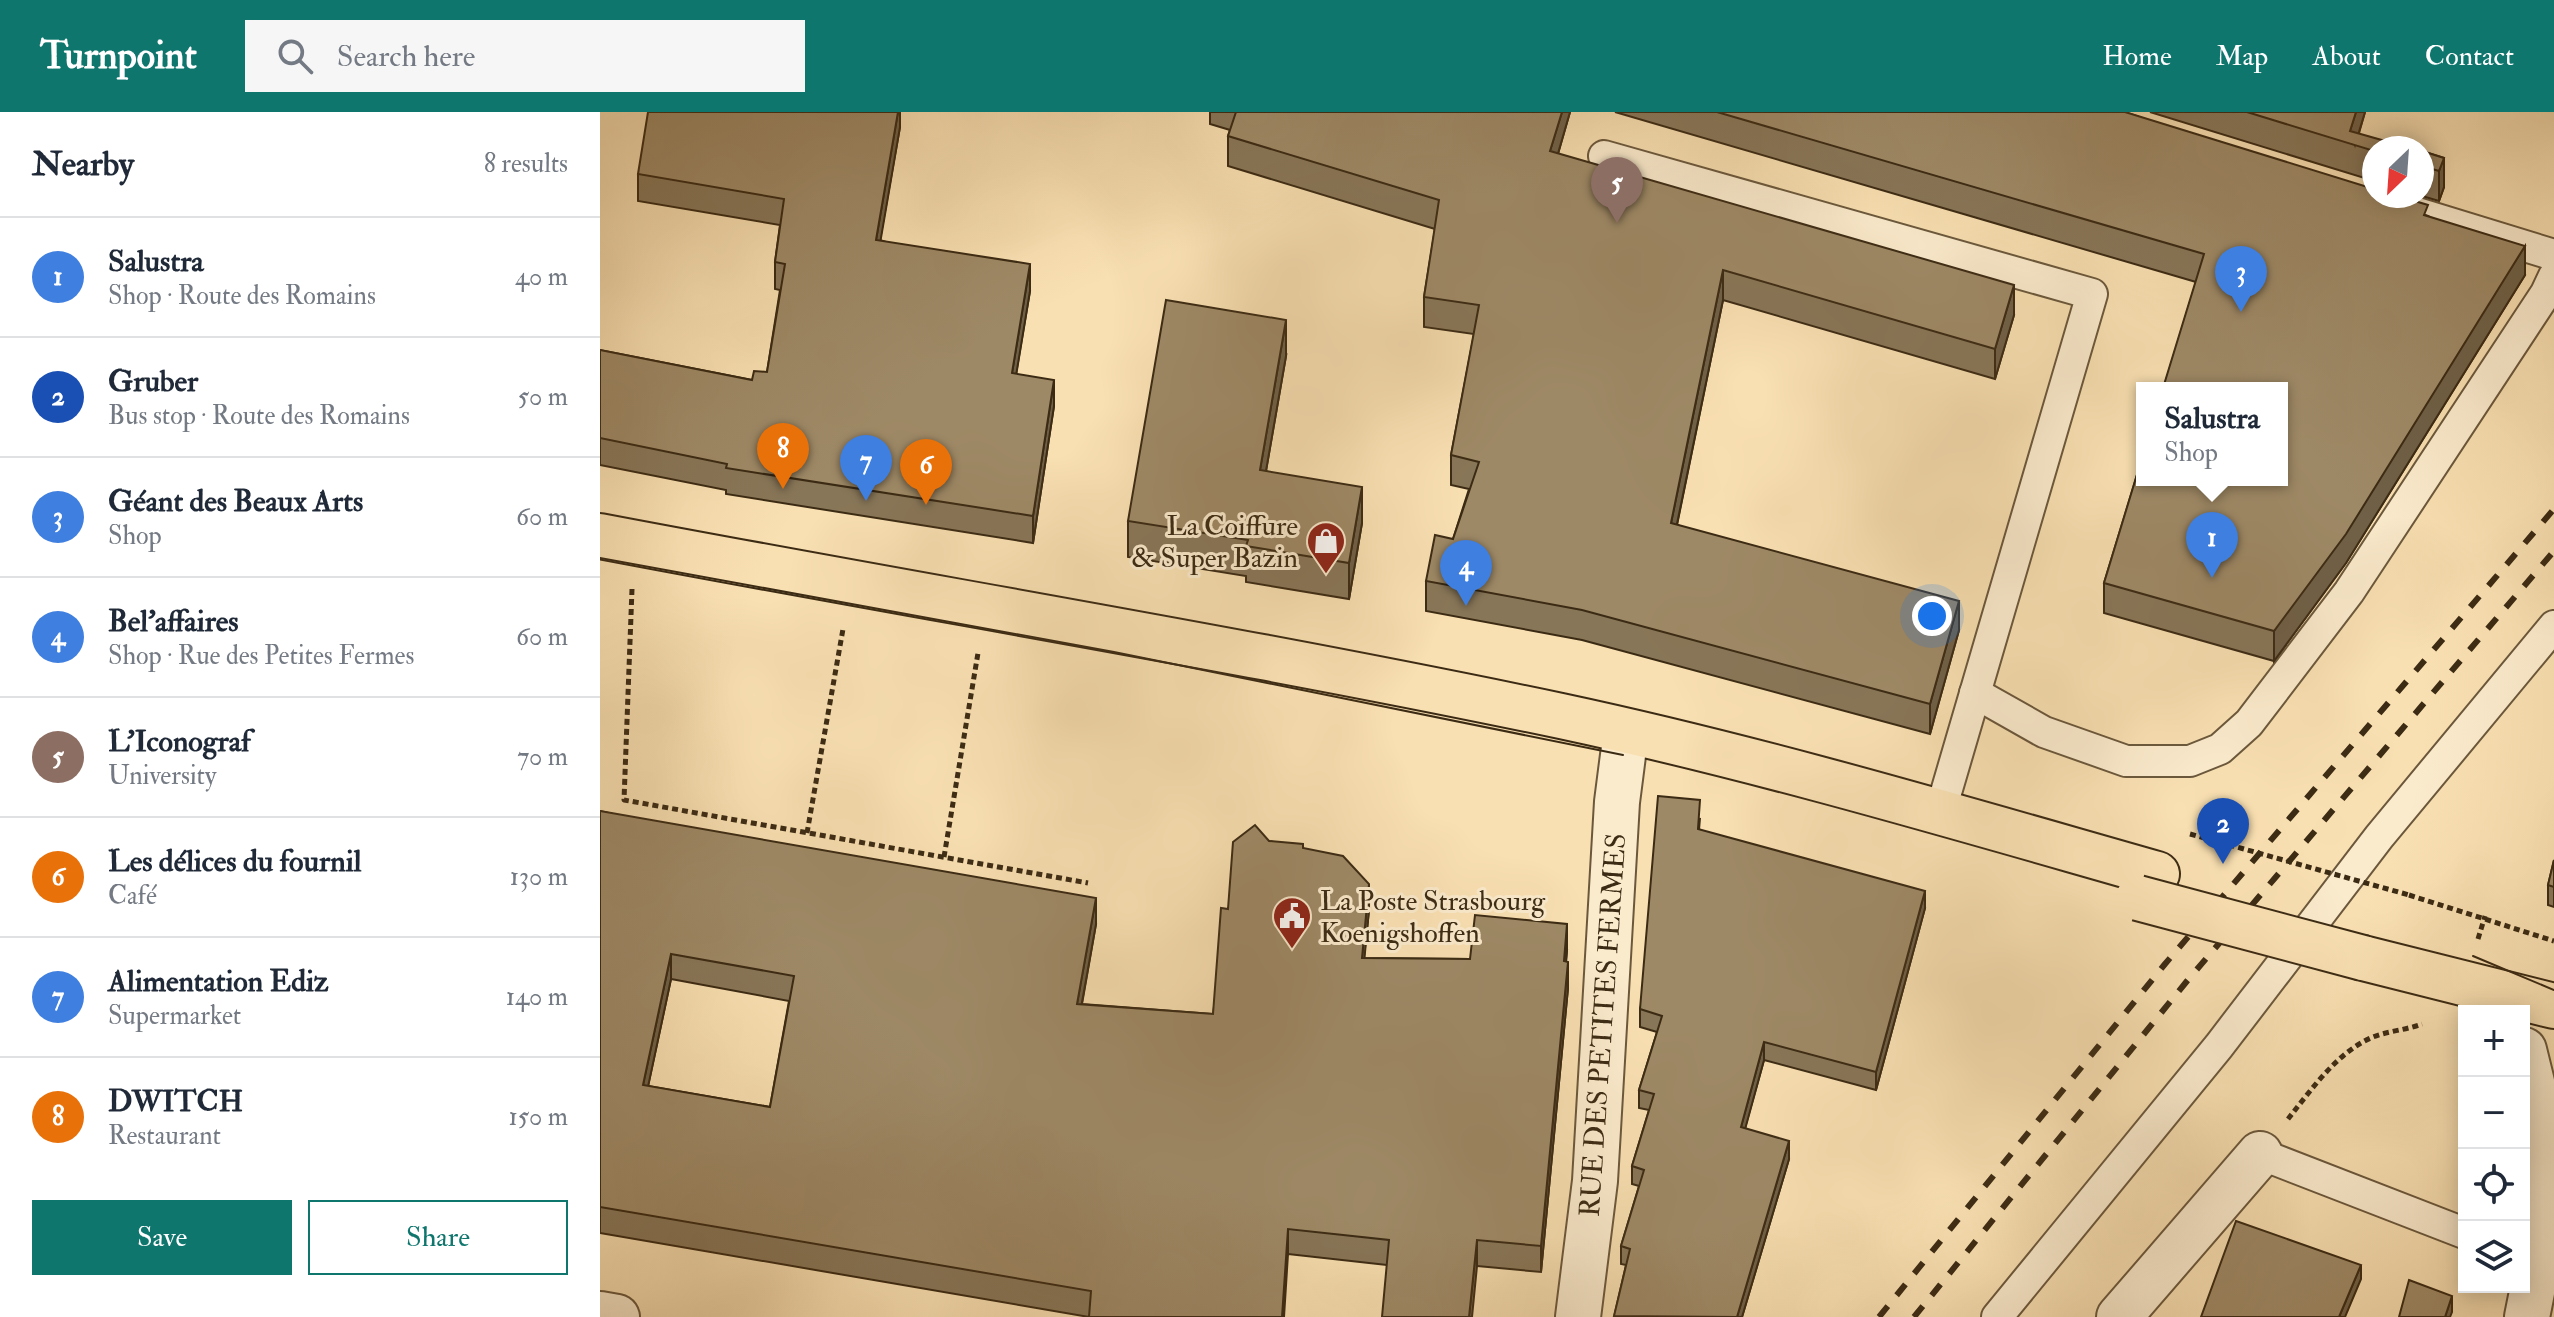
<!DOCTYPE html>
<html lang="en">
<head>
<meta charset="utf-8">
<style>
  :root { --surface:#fff; --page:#f6f6f7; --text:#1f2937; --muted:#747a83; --line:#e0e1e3; --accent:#0f766e }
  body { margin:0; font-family:"IM FELL Double Pica",serif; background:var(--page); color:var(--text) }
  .controls { position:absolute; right:24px; bottom:24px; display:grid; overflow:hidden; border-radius:0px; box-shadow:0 4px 20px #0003 }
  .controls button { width:72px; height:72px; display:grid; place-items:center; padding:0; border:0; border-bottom:2px solid var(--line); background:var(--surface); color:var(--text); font:40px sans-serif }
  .compass { position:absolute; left:1762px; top:24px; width:72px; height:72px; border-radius:50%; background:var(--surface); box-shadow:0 4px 20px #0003; rotate:205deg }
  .you { position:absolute; left:1332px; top:504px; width:28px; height:28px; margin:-20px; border:6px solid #fff; border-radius:50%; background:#1a73e8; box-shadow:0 0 0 12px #1a73e833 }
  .badge { display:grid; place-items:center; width:52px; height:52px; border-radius:50%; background:var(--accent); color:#fff; font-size:26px; font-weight:700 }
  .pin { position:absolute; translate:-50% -66px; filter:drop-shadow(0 2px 4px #0008) }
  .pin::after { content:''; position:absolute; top:42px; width:28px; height:24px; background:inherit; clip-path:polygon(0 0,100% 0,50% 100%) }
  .popup { position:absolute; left:1536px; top:270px; width:152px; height:104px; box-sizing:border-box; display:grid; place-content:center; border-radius:0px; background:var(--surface); filter:drop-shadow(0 2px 6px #0005); font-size:26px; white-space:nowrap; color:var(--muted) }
  .popup b { font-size:30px; color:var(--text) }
  .popup::after { content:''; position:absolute; left:50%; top:100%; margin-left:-16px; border:16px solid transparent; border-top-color:var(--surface) }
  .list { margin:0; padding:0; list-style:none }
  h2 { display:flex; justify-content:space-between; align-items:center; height:104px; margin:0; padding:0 32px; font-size:34px }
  h2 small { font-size:26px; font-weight:400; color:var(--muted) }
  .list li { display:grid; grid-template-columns:52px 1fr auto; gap:24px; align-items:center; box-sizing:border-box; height:120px; padding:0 32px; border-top:2px solid var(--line) }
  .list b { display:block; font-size:30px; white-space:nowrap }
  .list p { margin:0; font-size:26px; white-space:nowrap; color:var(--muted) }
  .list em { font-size:26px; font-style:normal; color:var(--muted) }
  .actions { display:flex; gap:16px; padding:24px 32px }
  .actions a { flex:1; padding:18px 0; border:2px solid var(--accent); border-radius:0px; text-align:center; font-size:28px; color:var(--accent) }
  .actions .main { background:var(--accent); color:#fff }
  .icon { flex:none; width:44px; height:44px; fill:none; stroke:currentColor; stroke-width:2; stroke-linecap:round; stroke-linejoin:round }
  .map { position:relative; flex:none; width:1954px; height:1205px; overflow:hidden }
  header { display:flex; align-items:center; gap:48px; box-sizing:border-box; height:112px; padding:0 40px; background:var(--accent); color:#fff }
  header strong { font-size:38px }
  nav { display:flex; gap:44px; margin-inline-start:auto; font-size:28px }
  .search { width:560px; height:72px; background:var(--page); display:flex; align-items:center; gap:20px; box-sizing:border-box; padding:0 28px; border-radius:0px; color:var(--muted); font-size:30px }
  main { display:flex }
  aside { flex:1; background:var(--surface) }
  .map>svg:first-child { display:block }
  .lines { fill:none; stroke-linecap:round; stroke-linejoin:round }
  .service-casing { stroke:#6b583c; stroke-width:34 }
  .minor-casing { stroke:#6b583c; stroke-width:48 }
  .tertiary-casing { stroke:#6b583c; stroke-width:48 }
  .primary-casing { stroke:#3c2b14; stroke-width:48 }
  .path { stroke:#3c2b14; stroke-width:5; stroke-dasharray:6 4; stroke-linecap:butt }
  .service { stroke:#fbebcd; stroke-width:30 }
  .minor { stroke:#fbebcd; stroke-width:44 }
  .tertiary { stroke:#fbebcd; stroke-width:44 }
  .primary { stroke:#f9e0b2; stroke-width:44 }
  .tram { stroke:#3c2b14; stroke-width:2 }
  .rail { stroke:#3c2b14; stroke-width:6; stroke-dasharray:14 14; stroke-linecap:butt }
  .primary-bridge-casing { stroke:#3c2b14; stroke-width:48; stroke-linecap:butt }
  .path-bridge { stroke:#3c2b14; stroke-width:5; stroke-dasharray:6 4; stroke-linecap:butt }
  .primary-bridge { stroke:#f9e0b2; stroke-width:44 }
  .wall { fill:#887658; stroke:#3c2b14; stroke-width:2; fill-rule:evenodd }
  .shaded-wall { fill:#6f6047; stroke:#3c2b14; stroke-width:2 }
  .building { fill:#9e8966; stroke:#3c2b14; stroke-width:2; fill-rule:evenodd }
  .labels { text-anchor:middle; stroke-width:6; stroke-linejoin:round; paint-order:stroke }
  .poi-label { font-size:28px; fill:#3c2b14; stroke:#fbebcd; text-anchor:end }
  .street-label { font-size:28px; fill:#3c2b14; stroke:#fbebcd }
</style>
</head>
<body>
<header>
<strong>Turnpoint</strong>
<div class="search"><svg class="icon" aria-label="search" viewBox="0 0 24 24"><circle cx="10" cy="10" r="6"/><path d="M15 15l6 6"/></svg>Search here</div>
<nav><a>Home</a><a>Map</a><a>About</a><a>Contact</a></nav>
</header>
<main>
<aside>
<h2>Nearby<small>8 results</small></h2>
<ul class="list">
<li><span class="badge" style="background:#3f7fe0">1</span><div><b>Salustra</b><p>Shop · Route des Romains</p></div><em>40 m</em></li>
<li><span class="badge" style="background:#1a4fb4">2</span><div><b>Gruber</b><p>Bus stop · Route des Romains</p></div><em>50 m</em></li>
<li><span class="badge" style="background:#3f7fe0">3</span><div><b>Géant des Beaux Arts</b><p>Shop</p></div><em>60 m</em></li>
<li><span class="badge" style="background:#3f7fe0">4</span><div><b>Bel'affaires</b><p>Shop · Rue des Petites Fermes</p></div><em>60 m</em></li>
<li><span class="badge" style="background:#8d6e63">5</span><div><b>L'Iconograf</b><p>University</p></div><em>70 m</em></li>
<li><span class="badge" style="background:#e8710a">6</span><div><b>Les délices du fournil</b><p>Café</p></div><em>130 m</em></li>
<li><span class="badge" style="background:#3f7fe0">7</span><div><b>Alimentation Ediz</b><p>Supermarket</p></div><em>140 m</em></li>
<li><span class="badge" style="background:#e8710a">8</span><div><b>DWITCH</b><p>Restaurant</p></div><em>150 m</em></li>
</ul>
<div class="actions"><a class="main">Save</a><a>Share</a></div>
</aside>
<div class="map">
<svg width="1954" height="1205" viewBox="0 0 1954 1205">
  <rect width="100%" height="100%" fill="#f9e0b2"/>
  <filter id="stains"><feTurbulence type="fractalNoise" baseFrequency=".0025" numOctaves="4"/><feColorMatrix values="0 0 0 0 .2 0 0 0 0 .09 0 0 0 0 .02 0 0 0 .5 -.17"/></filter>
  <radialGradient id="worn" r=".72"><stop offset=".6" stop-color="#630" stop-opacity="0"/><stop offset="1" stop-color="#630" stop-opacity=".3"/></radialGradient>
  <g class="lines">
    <defs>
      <g id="service">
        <path d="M 1004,44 L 1492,182 L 1340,701"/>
        <path d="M 1788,92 L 1954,143"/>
        <path d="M 1375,581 L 1444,620 L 1526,649 L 1590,649 L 1620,637 L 1649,611 L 1749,480 L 1946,181 L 1954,164"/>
        <path d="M 1660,1042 L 1864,1121"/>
        <path d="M 1397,1205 L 1619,934 L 1779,725 L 1954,514"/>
      </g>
      <g id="minor">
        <path d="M 0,1202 L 17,1205"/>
        <path d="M 978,1205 L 995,1069 L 1017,690 L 1026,620"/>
        <path d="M 1519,1205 L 1660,1042"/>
      </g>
      <path id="tertiary" d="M 1924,938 L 1940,1003 L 1946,1051 L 1946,1110 L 1927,1205"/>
      <g id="primary">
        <path d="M 0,424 C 320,485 642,537 961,604 C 1162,647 1360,706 1557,762"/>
        <path d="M 1763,846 L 1954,894"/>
      </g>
    </defs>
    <use href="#service" class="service-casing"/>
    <use href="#minor" class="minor-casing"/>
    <use href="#tertiary" class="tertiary-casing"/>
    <use href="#primary" class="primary-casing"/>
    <g class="path">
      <path d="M 32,477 L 24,688 L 488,771"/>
      <path d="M 207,721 L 243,517"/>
      <path d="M 344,745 L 378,541"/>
      <path d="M 1809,783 L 1954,829"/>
      <path d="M 1878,827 L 1885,804"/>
      <path d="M 1688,1007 C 1712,977 1737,940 1773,925 C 1788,919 1806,918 1822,912"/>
    </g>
    <use href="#service" class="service"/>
    <use href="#minor" class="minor"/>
    <use href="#tertiary" class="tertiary"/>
    <use href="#primary" class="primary"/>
    <g class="tram">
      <path d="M 0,446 L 514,540 L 1023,643"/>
      <path d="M 1873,844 L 1954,878"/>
    </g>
    <g class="rail">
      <path d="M 1279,1205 L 1565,852 L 1954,397"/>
      <path d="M 1314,1205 L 1587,869 L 1954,439"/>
    </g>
    <defs>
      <path id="primary-bridge" d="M 1538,786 L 1763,846"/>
    </defs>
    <use href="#primary-bridge" class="primary-bridge-casing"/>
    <path class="path-bridge" d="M 1590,722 L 1809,783"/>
    <use href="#primary-bridge" class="primary-bridge"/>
  </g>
  <g class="wall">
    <path d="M 300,0 L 300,15 L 280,128 L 430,179 L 416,262 L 454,294 L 433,431 L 126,382 L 126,378 L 0,353 L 0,238 L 152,268 L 167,260 L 180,178 L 175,177 L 175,150 L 180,113 L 38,89 L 38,62 Z"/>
    <path d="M 610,0 L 970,0 L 958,42 L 1414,203 L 1395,267 L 1123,188 L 1077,413 L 1359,518 L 1330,622 L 982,528 L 826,499 L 826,469 L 853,427 L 869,377 L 851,373 L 851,343 L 874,222 L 824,215 L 824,185 L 835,117 L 628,54 L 628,24 L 630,18 L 610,12 Z"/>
    <path d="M 1015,0 L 1525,0 L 1828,104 L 1925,163 L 1746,451 L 1674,549 L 1504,501 L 1504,471 L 1596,170 Z"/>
    <path d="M 1550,0 L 1765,0 L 1759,21 L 1774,36 L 1774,69 Z"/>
    <path d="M 1822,39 L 1844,46 L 1844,75 L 1839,89 L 1822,84 Z"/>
    <path d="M 686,244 L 666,359 L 762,411 L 749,487 L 646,470 L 646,464 L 528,445 L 528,409 Z"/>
    <path d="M 0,699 L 496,812 L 482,892 L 613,902 L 628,797 L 669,729 L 703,736 L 769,798 L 764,846 L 870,847 L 967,838 L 966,849 L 968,876 L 941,1160 L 877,1154 L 787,1153 L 688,1142 L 489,1205 L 0,1121 ZM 71,867 L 189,889 L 170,995 L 48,974 Z"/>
    <path d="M 1100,706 L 1099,718 L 1325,796 L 1276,978 L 1164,948 L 1145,1016 L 1189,1047 L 1142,1205 L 1014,1205 L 1026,1153 L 1021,1152 L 1021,1134 L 1039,1074 L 1032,1072 L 1032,1054 L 1049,998 L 1039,996 L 1039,978 L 1057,920 L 1040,915 L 1040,897 Z"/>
    <path d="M 1954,748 L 1954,795 L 1948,793 L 1948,773 Z"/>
  </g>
  <g class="shaded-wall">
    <path d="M 298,0 L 300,0 L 300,15 L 276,155 L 276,128 Z"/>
    <path d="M 962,0 L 970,0 L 950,69 L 950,39 Z"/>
    <path d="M 1756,0 L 1765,0 L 1755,33 L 1750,19 Z"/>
    <path d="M 1844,46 L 1844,75 L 1839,89 L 1839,59 Z"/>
    <path d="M 1925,134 L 1925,163 L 1746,451 L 1674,549 L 1674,519 Z"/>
    <path d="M 430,152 L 430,179 L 412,288 L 412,261 Z"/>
    <path d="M 1123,158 L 1123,188 L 1071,441 L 1071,411 Z"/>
    <path d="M 1414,173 L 1414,203 L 1395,267 L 1395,237 Z"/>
    <path d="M 686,208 L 686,244 L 660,393 L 660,358 Z"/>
    <path d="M 454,268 L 454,294 L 433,431 L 433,404 Z"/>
    <path d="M 762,375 L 762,411 L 749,487 L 749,451 Z"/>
    <path d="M 1359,489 L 1359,518 L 1330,622 L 1330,592 Z"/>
    <path d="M 769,772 L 769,798 L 762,872 L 762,846 Z"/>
    <path d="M 1325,779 L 1325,796 L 1276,978 L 1276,960 Z"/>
    <path d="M 496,786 L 496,812 L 477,918 L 477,892 Z"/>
    <path d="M 967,812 L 967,838 L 964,875 L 964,849 Z"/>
    <path d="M 71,842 L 71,867 L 43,998 L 43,973 Z"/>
    <path d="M 968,850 L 968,876 L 941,1160 L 941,1134 Z"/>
    <path d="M 1164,930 L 1164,948 L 1141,1032 L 1141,1015 Z"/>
    <path d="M 1189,1029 L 1189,1047 L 1142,1205 L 1137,1205 Z"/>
    <path d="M 688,1117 L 688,1142 L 684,1205 L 682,1205 Z"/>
    <path d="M 877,1128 L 877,1154 L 872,1205 L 869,1205 Z"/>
    <path d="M 1761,1153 L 1761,1167 L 1745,1205 L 1739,1205 Z"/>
    <path d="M 1852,1184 L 1852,1200 L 1850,1205 L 1845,1205 Z"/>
  </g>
  <g class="building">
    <path d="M 48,0 L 298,0 L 276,128 L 430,152 L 412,261 L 454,268 L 433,404 L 126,356 L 127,352 L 0,326 L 0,238 L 152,268 L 154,259 L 167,260 L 185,152 L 175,150 L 184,87 L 38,62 Z"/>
    <path d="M 636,0 L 962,0 L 950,39 L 1414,173 L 1395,237 L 1123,158 L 1091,313 L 1071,411 L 1359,489 L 1330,592 L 982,498 L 826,469 L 835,423 L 853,427 L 879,350 L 851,343 L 879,193 L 824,185 L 839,88 L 628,24 Z"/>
    <path d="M 1117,0 L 1525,0 L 1774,77 L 1774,84 L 1798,84 L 1828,93 L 1824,103 L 1925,134 L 1746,422 L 1674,519 L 1504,471 L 1542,346 L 1542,368 L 1682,368 L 1682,276 L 1563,276 L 1604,142 Z"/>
    <path d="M 1647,0 L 1756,0 L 1750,19 L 1810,36 L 1774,36 L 1774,39 Z"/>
    <path d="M 1822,39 L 1844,46 L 1839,59 L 1822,54 Z"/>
    <path d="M 566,188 L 686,208 L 660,358 L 762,375 L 749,451 L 646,434 L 648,428 L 528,409 Z"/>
    <path d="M 1058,684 L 1100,688 L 1098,717 L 1325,779 L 1276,960 L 1164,930 L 1141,1015 L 1189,1029 L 1137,1205 L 1014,1204 L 1030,1137 L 1021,1134 L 1044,1058 L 1032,1054 L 1054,982 L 1039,978 L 1062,904 L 1040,897 Z"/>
    <path d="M 0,699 L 496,786 L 477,892 L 613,902 L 621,796 L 628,797 L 633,730 L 655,713 L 669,729 L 703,732 L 703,736 L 743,744 L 769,772 L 762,846 L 870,847 L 875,803 L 967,812 L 964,849 L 968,850 L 941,1134 L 877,1128 L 869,1205 L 782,1205 L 789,1128 L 688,1117 L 682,1205 L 489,1205 L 491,1179 L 0,1095 ZM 71,842 L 194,864 L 170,995 L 43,973 Z"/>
    <path d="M 1954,748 L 1954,775 L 1948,773 Z"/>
    <path d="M 1636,1109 L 1761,1153 L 1739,1205 L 1601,1205 Z"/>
    <path d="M 1809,1168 L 1852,1184 L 1845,1205 L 1799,1205 Z"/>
  </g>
  <defs>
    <symbol id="shop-pin" viewBox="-11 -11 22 30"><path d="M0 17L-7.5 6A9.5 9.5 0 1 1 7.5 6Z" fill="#8f2418" stroke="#fbebcd"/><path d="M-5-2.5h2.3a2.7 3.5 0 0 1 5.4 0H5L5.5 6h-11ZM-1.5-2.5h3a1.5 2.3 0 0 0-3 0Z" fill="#fff"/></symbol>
    <symbol id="civic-pin" viewBox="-11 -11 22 30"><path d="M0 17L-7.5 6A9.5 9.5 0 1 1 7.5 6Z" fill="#8f2418" stroke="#fbebcd"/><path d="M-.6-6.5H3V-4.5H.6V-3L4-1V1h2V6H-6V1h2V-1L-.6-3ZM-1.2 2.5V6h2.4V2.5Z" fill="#fff"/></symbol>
  </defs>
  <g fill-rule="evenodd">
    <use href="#shop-pin" x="704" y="407" width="44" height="60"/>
    <use href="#civic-pin" x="670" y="782" width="44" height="60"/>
  </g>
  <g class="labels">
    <g class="poi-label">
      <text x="698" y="423">La Coiffure<tspan x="698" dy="32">&amp; Super Bazin</tspan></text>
      <text x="720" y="798" text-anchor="start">La Poste Strasbourg<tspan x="720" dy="32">Koenigshoffen</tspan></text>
    </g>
    <g class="street-label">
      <text transform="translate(1002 913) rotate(-86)" y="10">RUE DES PETITES FERMES</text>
    </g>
  </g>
  <rect width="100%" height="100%" filter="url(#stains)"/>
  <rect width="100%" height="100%" fill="url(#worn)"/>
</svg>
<div class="controls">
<button>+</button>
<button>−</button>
<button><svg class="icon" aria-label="locate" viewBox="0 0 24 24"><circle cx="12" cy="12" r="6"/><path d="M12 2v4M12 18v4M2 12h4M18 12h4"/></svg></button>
<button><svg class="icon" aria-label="layers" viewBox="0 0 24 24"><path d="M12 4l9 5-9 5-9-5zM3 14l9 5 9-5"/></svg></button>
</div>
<svg class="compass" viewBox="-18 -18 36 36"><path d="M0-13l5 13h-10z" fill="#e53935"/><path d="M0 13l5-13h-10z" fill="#747a83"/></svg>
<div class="you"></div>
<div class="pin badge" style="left:1612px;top:466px;background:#3f7fe0">1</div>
<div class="popup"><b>Salustra</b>Shop</div>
<div class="pin badge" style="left:1623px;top:752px;background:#1a4fb4">2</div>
<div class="pin badge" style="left:1641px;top:200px;background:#3f7fe0">3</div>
<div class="pin badge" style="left:866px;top:494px;background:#3f7fe0">4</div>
<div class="pin badge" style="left:1017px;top:111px;background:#8d6e63">5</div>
<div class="pin badge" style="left:326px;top:393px;background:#e8710a">6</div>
<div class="pin badge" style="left:266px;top:389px;background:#3f7fe0">7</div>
<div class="pin badge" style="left:183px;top:377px;background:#e8710a">8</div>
</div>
</main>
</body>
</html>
